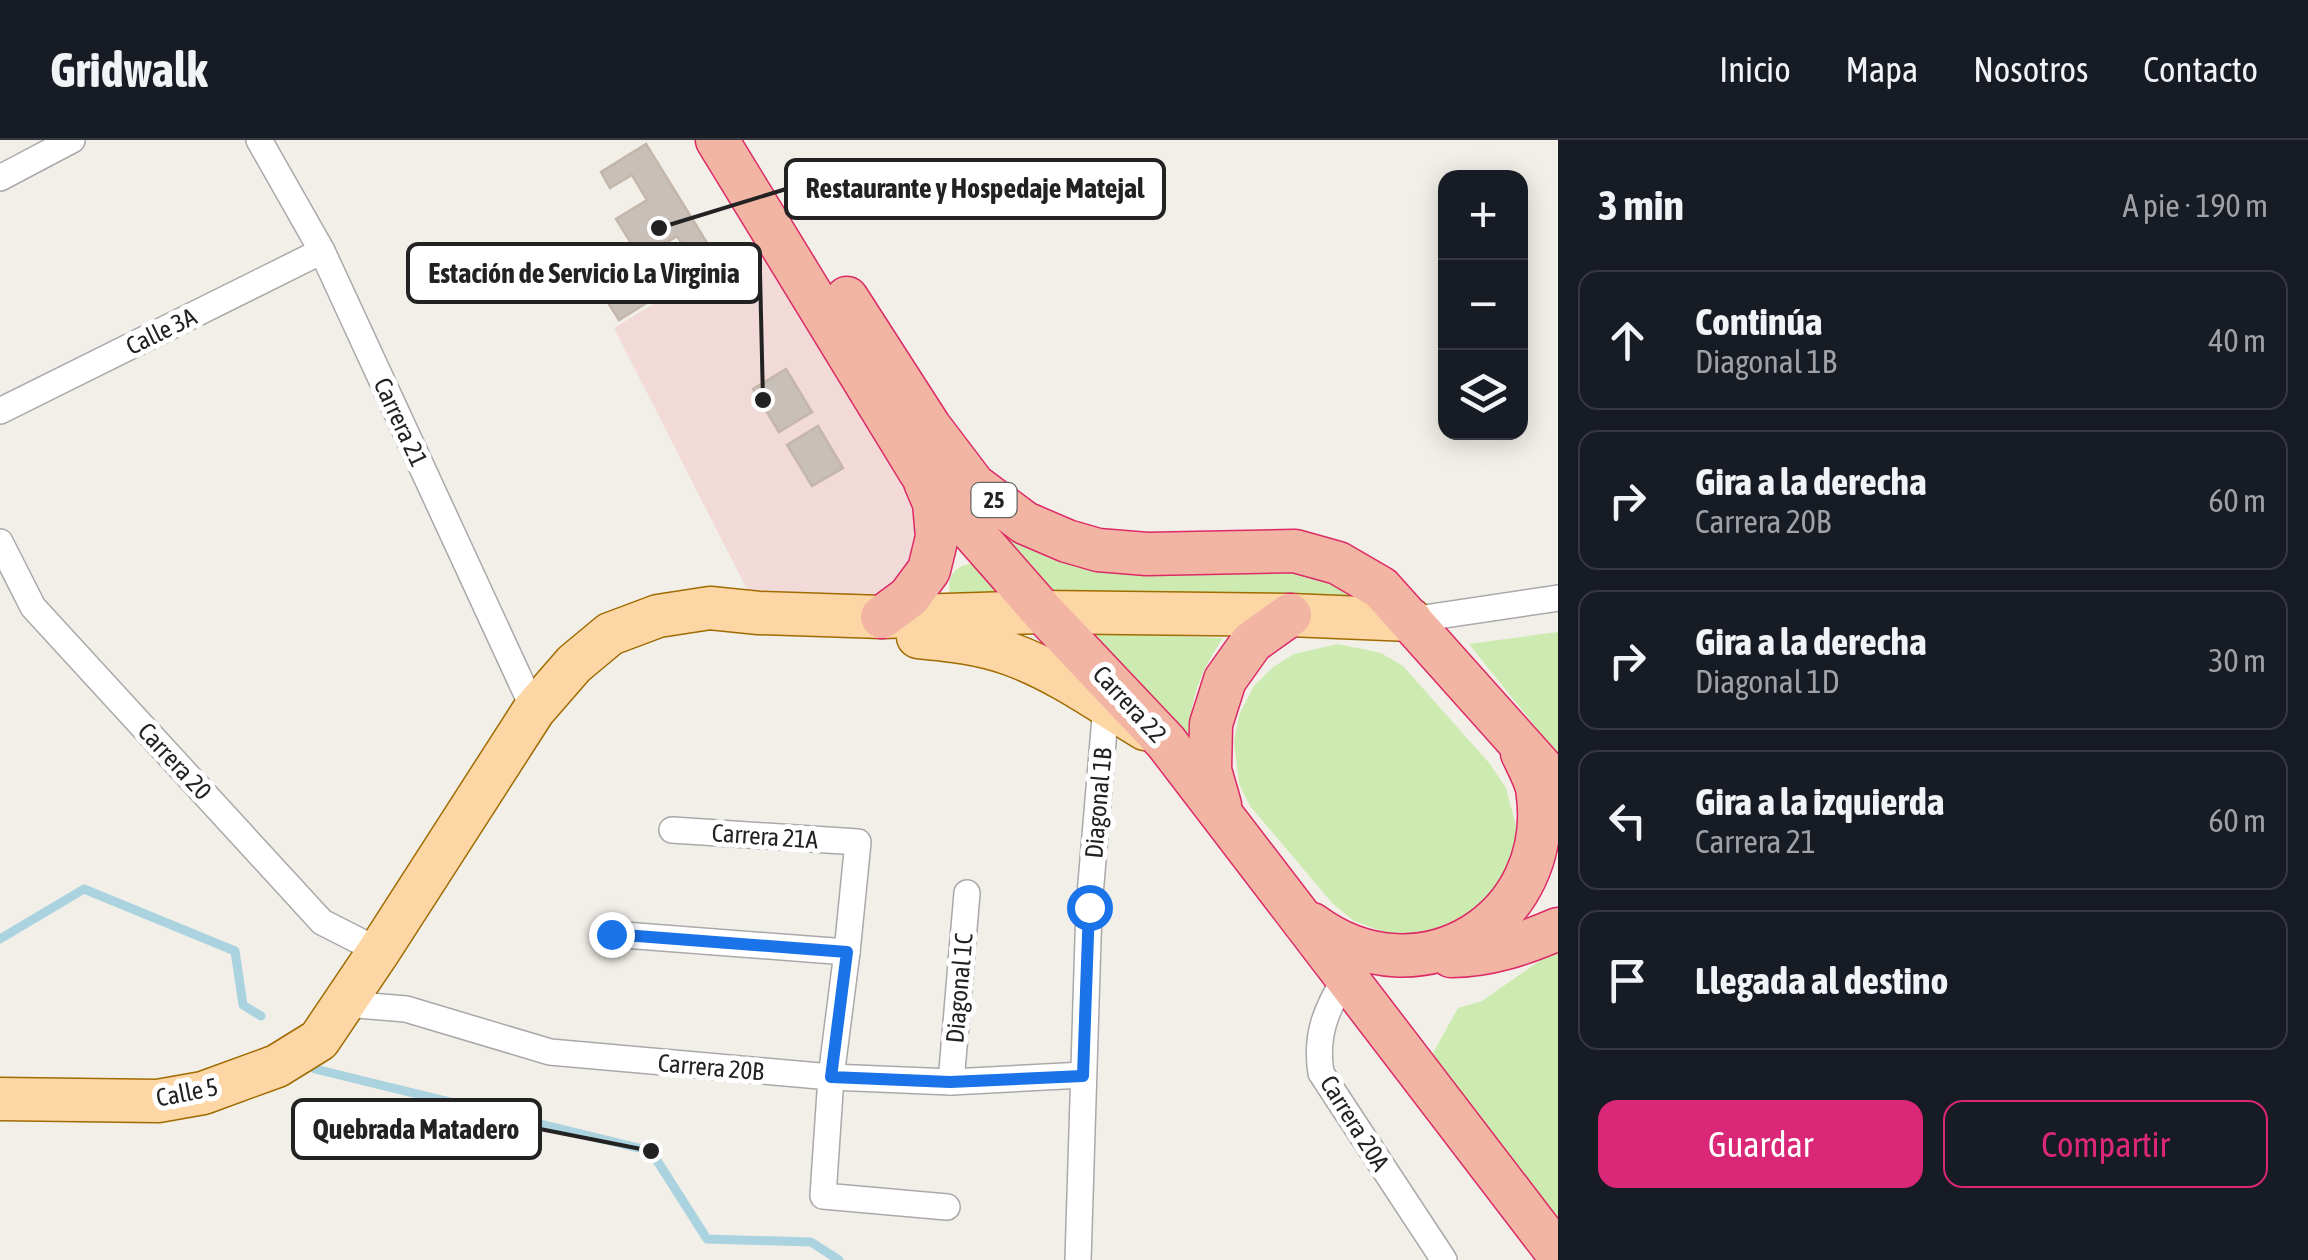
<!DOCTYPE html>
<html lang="es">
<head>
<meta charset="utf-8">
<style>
  :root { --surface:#171b24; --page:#20242c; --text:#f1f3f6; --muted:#9ea1a6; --line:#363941; --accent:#db2777 }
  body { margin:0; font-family:"Asap Condensed",sans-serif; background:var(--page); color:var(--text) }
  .controls { position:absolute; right:30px; top:30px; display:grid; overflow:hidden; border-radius:20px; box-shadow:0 5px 25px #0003 }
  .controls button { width:90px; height:90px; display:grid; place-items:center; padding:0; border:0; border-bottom:2px solid var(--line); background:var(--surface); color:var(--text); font:50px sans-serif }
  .stop { position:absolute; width:30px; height:30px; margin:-22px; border:8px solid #1a73e8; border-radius:50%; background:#fff }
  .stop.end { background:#1a73e8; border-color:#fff; box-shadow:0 2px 10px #0008 }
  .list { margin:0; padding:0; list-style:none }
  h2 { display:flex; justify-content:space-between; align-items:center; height:130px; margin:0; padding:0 40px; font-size:42px }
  h2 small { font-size:32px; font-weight:400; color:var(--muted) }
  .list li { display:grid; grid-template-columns:65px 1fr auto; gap:30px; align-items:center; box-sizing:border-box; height:140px; margin:0 20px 20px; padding:0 20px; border:2px solid var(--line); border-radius:20px }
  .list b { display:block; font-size:38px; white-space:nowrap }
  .list p { margin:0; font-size:32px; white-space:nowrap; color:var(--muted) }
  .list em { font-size:32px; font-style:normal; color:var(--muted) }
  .actions { display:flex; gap:20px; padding:30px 40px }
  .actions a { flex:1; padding:22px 0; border:2px solid var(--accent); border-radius:20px; text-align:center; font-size:35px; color:var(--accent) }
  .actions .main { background:var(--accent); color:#fff }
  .icon { flex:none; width:55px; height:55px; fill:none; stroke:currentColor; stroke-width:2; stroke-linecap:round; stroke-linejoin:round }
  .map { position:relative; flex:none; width:1558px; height:1120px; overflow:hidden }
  header { display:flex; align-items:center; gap:60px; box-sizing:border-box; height:140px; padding:0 50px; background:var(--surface); border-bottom:2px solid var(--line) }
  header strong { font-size:48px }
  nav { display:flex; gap:55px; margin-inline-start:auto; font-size:35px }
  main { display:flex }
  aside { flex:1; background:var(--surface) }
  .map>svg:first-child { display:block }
  .commercial { fill:#f2dad9 }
  .grass { fill:#cdebb0 }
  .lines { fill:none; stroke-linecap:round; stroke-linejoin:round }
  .stream { stroke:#aad3df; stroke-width:9 }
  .building { fill:#c7bfb8; stroke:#c4b6ab; stroke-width:2.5 }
  .minor-casing { stroke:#a9a9a9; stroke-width:28 }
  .primary-casing { stroke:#a06b00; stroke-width:45 }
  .trunk-casing { stroke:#dc2a67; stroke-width:45 }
  .minor { stroke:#fff; stroke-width:25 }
  .primary { stroke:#fcd6a4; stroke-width:42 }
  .trunk { stroke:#f2b4a3; stroke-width:42 }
  .route { stroke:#1a73e8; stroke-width:12 }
  .labels { text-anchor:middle; stroke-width:10; stroke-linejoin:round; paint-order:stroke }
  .shield { fill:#fff; stroke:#646464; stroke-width:2.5 }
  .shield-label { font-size:22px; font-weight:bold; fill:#222 }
  .street-label { font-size:25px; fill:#222; stroke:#fff }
  .leader { fill:none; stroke:#222; stroke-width:4 }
  .callout-dot { fill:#222; stroke:#fff; stroke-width:4 }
  .callout { fill:#fff; stroke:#222; stroke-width:4 }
  .callout-label { font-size:28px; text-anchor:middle; font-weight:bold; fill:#222 }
</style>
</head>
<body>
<header>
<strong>Gridwalk</strong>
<nav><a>Inicio</a><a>Mapa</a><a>Nosotros</a><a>Contacto</a></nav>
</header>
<main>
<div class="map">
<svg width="1558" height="1120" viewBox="0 0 1558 1120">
  <rect width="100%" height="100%" fill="#f2efe9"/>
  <path class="commercial" d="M 773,91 L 934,363 L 909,457 L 759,473 L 614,188 Z"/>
  <g class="grass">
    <path d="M 1004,390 L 1047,417 L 1092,429 L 1294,425 L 1361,458 L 1044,465 L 1001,411 Z"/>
    <path d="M 974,423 L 1009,462 L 952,461 C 945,440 951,426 974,423 Z"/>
    <path d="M 1076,492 L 1223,498 C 1197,536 1189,565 1188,610 Z"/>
    <path d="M 1558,492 L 1558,615 L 1469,504 Z"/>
    <path d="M 1338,504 L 1381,513 L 1403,526 L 1490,624 L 1506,648 L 1517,690 L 1516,710 L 1494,758 L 1455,789 L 1398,797 L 1354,781 L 1333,764 L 1250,666 L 1239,644 L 1234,601 L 1239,575 L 1254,546 L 1273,527 L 1294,514 Z"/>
    <path d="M 1558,808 L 1558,1109 L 1428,922 L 1458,868 L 1482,861 Z"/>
  </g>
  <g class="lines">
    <g class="stream">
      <path d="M 0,799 L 84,749 L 235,811 L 243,865 L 261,876"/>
      <path d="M 315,929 L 651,1011 L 707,1099 L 811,1102 L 839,1120"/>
    </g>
  </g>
  <g class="building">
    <path d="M 646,4 L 717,119 L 619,180 L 605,158 L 685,108 L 677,96 L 641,119 L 616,79 L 647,60 L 632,35 L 610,48 L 601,32 Z"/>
    <path d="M 786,229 L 812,272 L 779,292 L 753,249 Z"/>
    <path d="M 818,286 L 843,328 L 812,346 L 787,305 Z"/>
  </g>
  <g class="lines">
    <defs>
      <g id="minor">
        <path d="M 259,0 L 322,111 L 534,570"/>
        <path d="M 0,38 L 72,0"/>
        <path d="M 0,271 L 322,111"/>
        <path d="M 0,402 L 33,467 L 322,782 L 379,811"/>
        <path d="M 1411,480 L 1558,458"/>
        <path d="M 672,690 L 858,702 L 847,812 L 831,937 L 823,1056 L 947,1067"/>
        <path d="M 611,794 L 847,812"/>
        <path d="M 1346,837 C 1326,869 1315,895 1321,933 L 1444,1120"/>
        <path d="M 345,864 L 406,869 L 550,912 L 831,937 L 951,942 L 1083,935"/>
        <path d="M 951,942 L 967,753"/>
        <path d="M 1078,1120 L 1089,767 L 1106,566"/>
      </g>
      <g id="primary">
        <path d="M 918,497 C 949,500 980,503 1010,514 C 1058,531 1102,563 1145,589"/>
        <path d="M 0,959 L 158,961 L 203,953 L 277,926 L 319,900 L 379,811 L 534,570 L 574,524 L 610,494 L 658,476 L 710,468 L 759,473 L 882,477 L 1043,472 L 1290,475 L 1411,480"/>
      </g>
      <g id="trunk">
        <path d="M 717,0 L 920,332 L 1043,472 L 1166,602 L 1558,1114"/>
        <path d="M 847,158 L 930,287 L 974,345 L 1025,383 L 1067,401 L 1098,410 L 1147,414 L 1295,411 L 1338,423 L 1381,448 L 1558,646"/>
        <path d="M 882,477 L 909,457 L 929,430 L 937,397 L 934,363 L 925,342"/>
        <path d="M 1220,665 L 1210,630 L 1211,584 L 1225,540 L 1252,502 L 1290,475"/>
        <path d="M 1312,784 C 1419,864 1558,781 1537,648 C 1534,636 1527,624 1522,613"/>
        <path d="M 1451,816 C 1489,816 1523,804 1558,789"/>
      </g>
    </defs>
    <use href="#minor" class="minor-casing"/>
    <use href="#primary" class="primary-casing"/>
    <use href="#trunk" class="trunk-casing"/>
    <use href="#minor" class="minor"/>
    <use href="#primary" class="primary"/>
    <use href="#trunk" class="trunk"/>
  </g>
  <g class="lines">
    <path class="route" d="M 611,794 L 847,812 L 831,937 L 950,942 L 1083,936 L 1089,767"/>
  </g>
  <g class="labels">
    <rect class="shield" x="971.5" y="343" width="45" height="34" rx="8"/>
    <g class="shield-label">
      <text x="994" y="368">25</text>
    </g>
    <g class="street-label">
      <text transform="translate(161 191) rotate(-26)" y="9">Calle 3A</text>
      <text transform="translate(401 282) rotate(65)" y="9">Carrera 21</text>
      <text transform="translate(1130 564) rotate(47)" y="9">Carrera 22</text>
      <text transform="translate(175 621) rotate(47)" y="9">Carrera 20</text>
      <text transform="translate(1098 663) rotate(-85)" y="9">Diagonal 1B</text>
      <text transform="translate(765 696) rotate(4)" y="9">Carrera 21A</text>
      <text transform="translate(959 848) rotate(-85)" y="9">Diagonal 1C</text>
      <text transform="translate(711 927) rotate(5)" y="9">Carrera 20B</text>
      <text transform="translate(187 952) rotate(-11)" y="9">Calle 5</text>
      <text transform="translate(1355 983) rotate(58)" y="9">Carrera 20A</text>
    </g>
  </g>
  <path class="leader" d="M659 88L786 49M763 260L760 133M651 1011L540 989"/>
  <g class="callout-dot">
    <circle cx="659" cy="88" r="10"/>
    <circle cx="763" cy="260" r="10"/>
    <circle cx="651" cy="1011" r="10"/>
  </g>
  <g class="callout">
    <rect x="786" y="20" width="378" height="58" rx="10"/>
    <rect x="408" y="104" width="352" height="58" rx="10"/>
    <rect x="293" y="960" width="247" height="58" rx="10"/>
  </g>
  <g class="callout-label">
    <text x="975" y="58">Restaurante y Hospedaje Matejal</text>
    <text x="584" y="143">Estación de Servicio La Virginia</text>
    <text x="416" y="999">Quebrada Matadero</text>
  </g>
</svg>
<div class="controls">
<button>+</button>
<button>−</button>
<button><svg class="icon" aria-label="layers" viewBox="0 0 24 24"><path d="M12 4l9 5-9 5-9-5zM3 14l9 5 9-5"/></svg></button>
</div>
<div class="stop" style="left:1089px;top:767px"></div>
<div class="stop end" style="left:611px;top:794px"></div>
</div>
<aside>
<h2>3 min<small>A pie · 190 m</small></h2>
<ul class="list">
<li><svg class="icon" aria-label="ahead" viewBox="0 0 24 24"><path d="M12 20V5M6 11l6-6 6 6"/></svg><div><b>Continúa</b><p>Diagonal 1B</p></div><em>40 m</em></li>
<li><svg class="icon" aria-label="right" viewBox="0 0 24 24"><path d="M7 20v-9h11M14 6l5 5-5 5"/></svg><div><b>Gira a la derecha</b><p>Carrera 20B</p></div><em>60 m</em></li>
<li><svg class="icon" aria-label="right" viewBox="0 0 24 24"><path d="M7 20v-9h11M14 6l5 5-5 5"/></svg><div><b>Gira a la derecha</b><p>Diagonal 1D</p></div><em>30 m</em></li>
<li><svg class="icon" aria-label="left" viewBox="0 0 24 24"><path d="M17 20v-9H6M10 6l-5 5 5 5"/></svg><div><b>Gira a la izquierda</b><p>Carrera 21</p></div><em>60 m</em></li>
<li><svg class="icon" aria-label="arrive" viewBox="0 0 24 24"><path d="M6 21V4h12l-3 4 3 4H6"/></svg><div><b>Llegada al destino</b></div></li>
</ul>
<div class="actions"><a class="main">Guardar</a><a>Compartir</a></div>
</aside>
</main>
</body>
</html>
